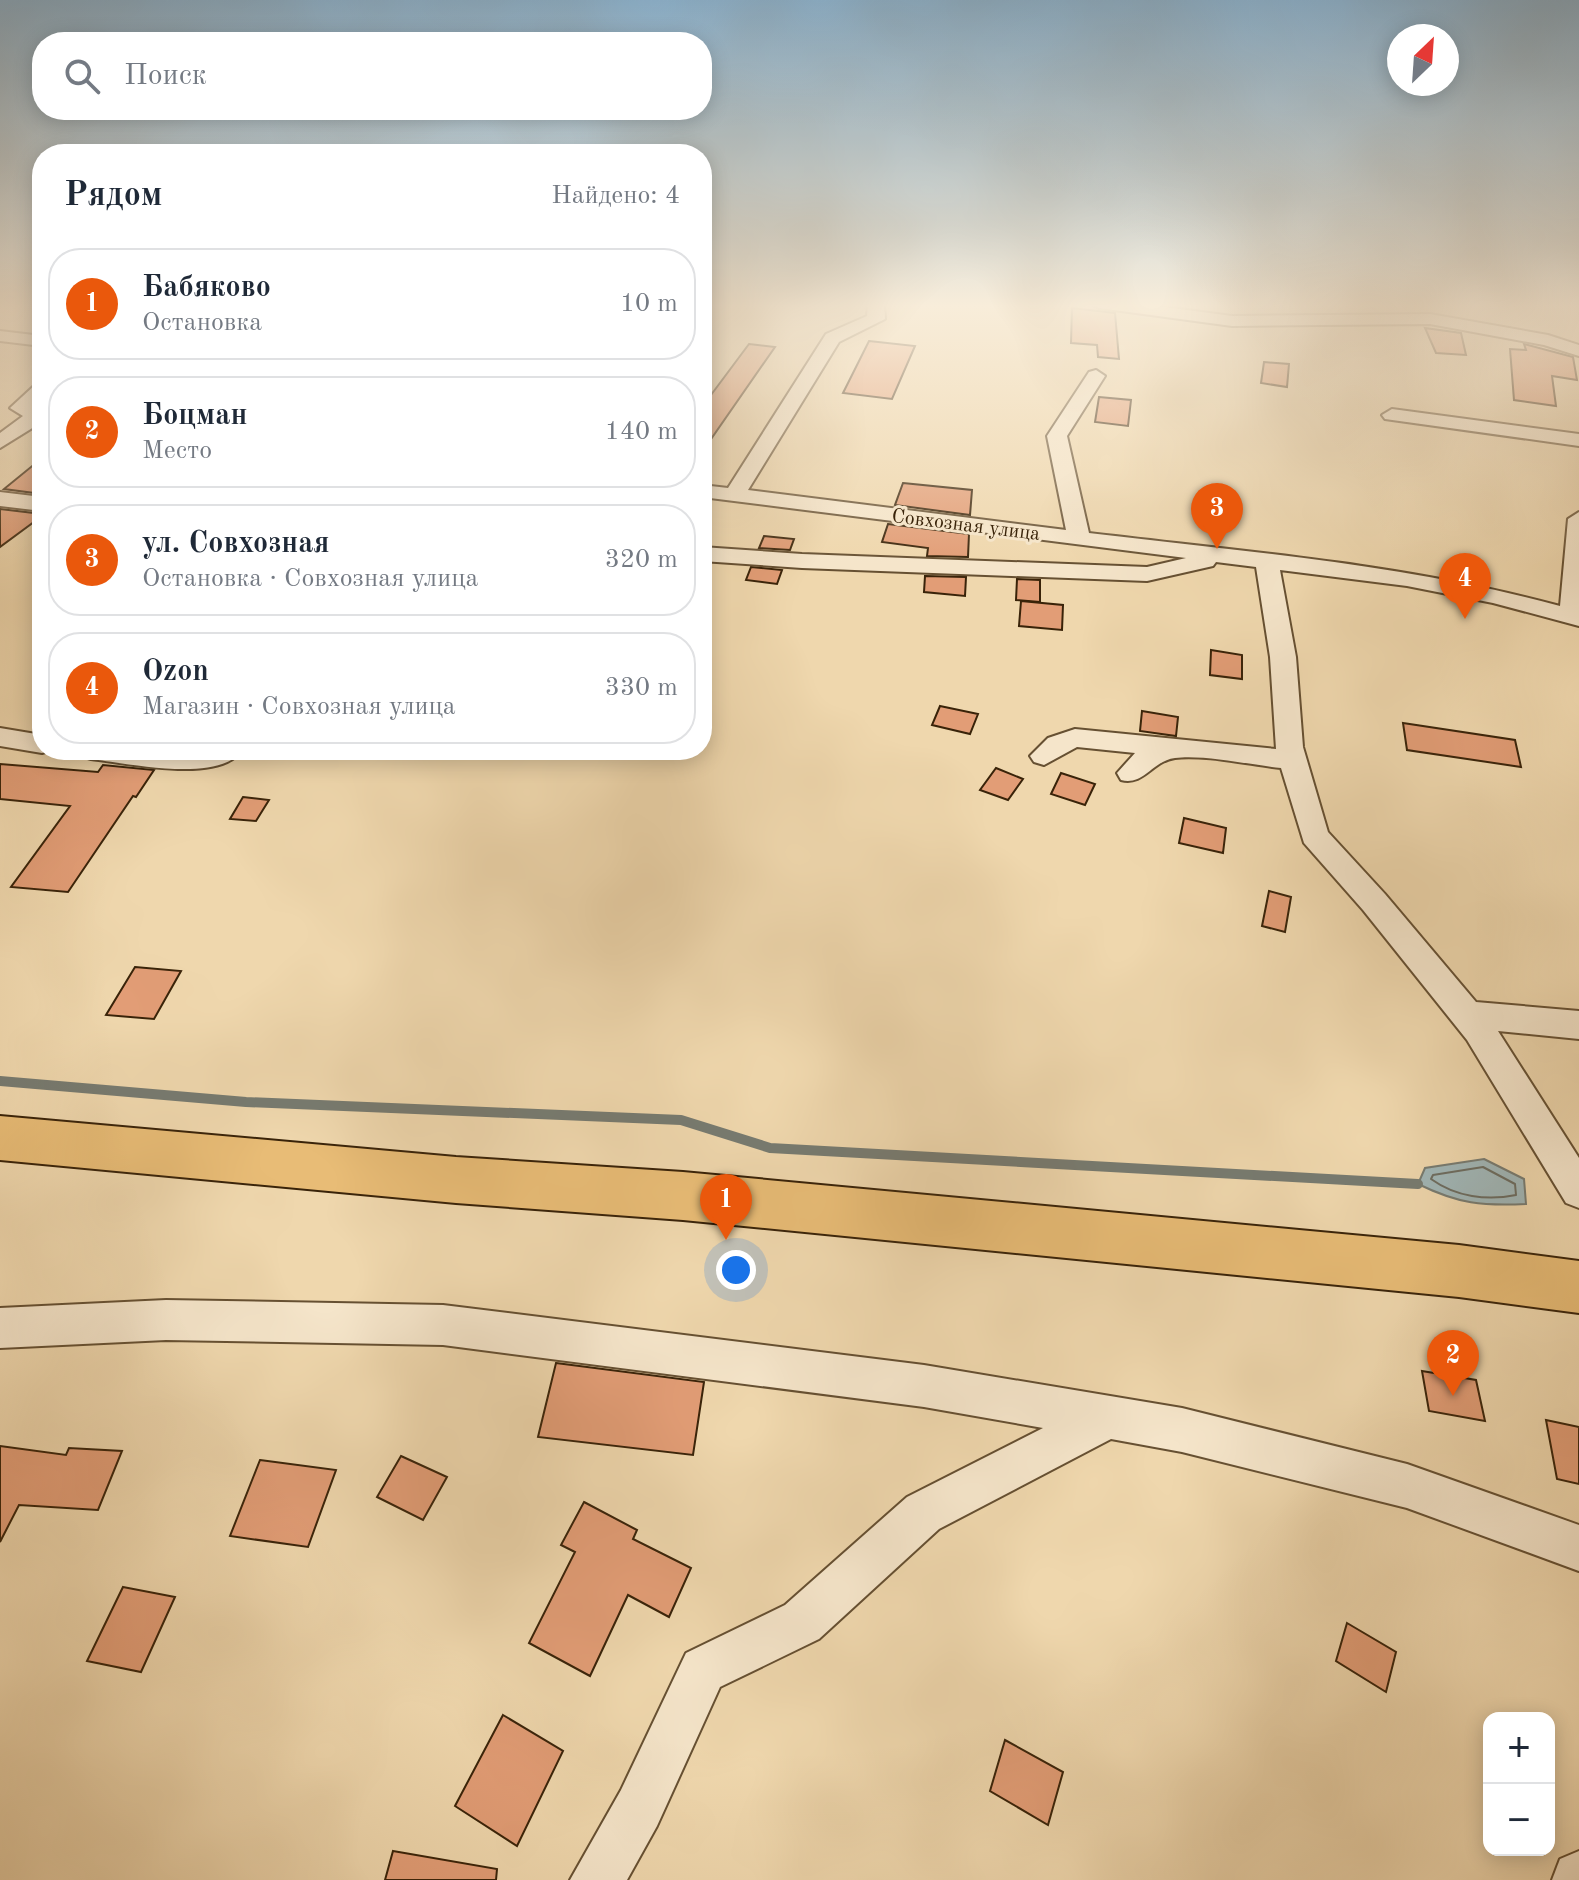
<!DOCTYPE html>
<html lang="ru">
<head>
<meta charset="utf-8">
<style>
  :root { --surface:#fff; --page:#f2f2f3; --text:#1f2937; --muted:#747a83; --line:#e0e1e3; --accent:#ea580c }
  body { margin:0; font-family:"Old Standard TT",serif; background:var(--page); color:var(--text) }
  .controls { position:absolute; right:24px; bottom:24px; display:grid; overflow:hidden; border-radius:16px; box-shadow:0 4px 20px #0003 }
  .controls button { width:72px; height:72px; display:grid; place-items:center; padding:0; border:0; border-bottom:2px solid var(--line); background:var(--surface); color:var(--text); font:40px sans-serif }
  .compass { position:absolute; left:1387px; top:24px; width:72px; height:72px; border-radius:50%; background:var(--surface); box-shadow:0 4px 20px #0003; rotate:25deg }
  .you { position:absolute; left:736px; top:1270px; width:28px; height:28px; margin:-20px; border:6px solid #fff; border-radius:50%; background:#1a73e8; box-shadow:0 0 0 12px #1a73e833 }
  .badge { display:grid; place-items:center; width:52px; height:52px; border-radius:50%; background:var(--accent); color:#fff; font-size:26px; font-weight:700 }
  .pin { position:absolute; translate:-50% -66px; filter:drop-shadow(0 2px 4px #0008) }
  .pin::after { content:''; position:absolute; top:42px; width:28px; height:24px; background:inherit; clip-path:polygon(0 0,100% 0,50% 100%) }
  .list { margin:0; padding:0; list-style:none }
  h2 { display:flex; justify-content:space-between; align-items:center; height:104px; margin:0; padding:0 32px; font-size:34px }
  h2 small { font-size:26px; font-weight:400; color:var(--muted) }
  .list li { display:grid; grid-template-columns:52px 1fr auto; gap:24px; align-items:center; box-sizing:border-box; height:112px; margin:0 16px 16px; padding:0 16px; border:2px solid var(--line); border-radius:32px }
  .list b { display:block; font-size:30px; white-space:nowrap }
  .list p { margin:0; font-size:26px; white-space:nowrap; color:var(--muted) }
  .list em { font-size:26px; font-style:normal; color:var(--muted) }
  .icon { flex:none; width:44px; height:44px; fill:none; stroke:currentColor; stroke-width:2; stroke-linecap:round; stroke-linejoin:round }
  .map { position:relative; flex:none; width:1579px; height:1880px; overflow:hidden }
  .search { position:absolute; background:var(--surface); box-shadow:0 4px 20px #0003; left:32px; top:32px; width:680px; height:88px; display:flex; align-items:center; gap:20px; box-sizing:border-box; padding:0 28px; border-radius:32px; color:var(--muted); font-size:30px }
  .panel { position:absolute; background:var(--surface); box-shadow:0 4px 20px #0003; left:32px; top:144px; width:680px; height:616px; border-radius:32px }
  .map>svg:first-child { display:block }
  .water { fill:#a0b6b7; stroke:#777b71; stroke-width:2 }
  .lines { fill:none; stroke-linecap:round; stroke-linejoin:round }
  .shore { stroke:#6c6c60; stroke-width:2 }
  .stream { stroke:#777b71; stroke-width:10 }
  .building { fill:#e29d76; stroke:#392309; stroke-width:2 }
  .minor-casing { stroke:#665032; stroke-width:4 }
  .highway-casing { stroke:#392309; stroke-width:4 }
  .minor { fill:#f5e5ca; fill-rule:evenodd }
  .highway { fill:#e8bc76; fill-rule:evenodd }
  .labels { text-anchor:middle; stroke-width:6; stroke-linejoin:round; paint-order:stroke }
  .far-street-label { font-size:20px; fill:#392309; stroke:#f5e5ca }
</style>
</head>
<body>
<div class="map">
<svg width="1579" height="1880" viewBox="0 0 1579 1880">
  <rect width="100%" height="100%" fill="#efd7ad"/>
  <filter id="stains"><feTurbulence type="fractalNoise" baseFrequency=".0025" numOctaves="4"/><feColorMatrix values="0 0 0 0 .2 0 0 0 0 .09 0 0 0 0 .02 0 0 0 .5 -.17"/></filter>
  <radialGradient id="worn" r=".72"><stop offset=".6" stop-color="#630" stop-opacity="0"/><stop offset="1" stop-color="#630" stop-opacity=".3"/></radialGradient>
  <path class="water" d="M 1484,1159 L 1524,1179 L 1526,1204 C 1482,1206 1459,1204 1418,1184 L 1425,1168 Z"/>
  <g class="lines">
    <path class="shore" d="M 1483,1167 L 1515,1184 L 1516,1195 C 1487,1201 1456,1197 1431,1179 L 1433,1175 Z"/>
    <path class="stream" d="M 0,1081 L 246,1102 L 681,1120 L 770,1148 L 1418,1184"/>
  </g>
  <g class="building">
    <path d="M 1072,308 L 1115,313 L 1119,359 L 1098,357 L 1097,345 L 1071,343 Z"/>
    <path d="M 1425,328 L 1461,333 L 1466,355 L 1436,353 Z"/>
    <path d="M 869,341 L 915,346 L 892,399 L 843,393 Z"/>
    <path d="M 749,344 L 775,347 L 702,452 L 702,407 Z"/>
    <path d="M 1524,344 L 1573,357 L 1577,380 L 1552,376 L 1556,406 L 1514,400 L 1510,349 L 1526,350 Z"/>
    <path d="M 1264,362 L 1289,364 L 1287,387 L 1261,383 Z"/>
    <path d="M 1099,397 L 1131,400 L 1128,426 L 1095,422 Z"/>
    <path d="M 42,458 L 42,494 L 4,489 Z"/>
    <path d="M 903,483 L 972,490 L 970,515 L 895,505 Z"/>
    <path d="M 0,509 L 42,514 L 42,516 L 0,547 Z"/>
    <path d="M 888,524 L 969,534 L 968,557 L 927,556 L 928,548 L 882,542 Z"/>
    <path d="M 764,536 L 794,539 L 790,550 L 759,548 Z"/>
    <path d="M 751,567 L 782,570 L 777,584 L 746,580 Z"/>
    <path d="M 925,576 L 966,577 L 965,596 L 924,592 Z"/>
    <path d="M 1017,579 L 1040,580 L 1040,602 L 1016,600 Z"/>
    <path d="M 1021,601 L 1063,605 L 1062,630 L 1019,626 Z"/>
    <path d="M 1211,650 L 1242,655 L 1242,679 L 1210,675 Z"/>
    <path d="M 940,706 L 978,714 L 970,734 L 932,725 Z"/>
    <path d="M 1142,711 L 1178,717 L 1176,736 L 1140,731 Z"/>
    <path d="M 1403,723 L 1515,740 L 1521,767 L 1407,750 Z"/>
    <path d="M 0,764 L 98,772 L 103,765 L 154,770 L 136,797 L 133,796 L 68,892 L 11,887 L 70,806 L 0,799 Z"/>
    <path d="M 996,768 L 1023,779 L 1008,800 L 980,790 Z"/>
    <path d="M 1061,773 L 1095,784 L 1085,805 L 1051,794 Z"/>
    <path d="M 243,797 L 269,800 L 256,821 L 230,819 Z"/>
    <path d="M 1184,818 L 1226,828 L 1223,853 L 1179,843 Z"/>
    <path d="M 1269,891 L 1291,897 L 1285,932 L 1262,926 Z"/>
    <path d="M 135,967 L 181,971 L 154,1019 L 106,1015 Z"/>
    <path d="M 556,1363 L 704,1382 L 693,1455 L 538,1437 Z"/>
    <path d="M 1422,1371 L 1476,1380 L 1485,1421 L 1429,1411 Z"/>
    <path d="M 1546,1420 L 1579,1427 L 1579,1484 L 1557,1479 Z"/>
    <path d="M 0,1446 L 66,1455 L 69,1448 L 122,1451 L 98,1510 L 19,1505 L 0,1542 Z"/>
    <path d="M 401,1456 L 447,1477 L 423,1520 L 377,1497 Z"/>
    <path d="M 260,1460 L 336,1470 L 308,1547 L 230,1536 Z"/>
    <path d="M 584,1502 L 637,1530 L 633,1539 L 691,1568 L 669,1617 L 628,1595 L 590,1676 L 529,1643 L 575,1552 L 561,1545 Z"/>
    <path d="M 123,1587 L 175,1597 L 141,1672 L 87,1661 Z"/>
    <path d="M 1347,1623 L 1396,1652 L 1386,1692 L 1336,1661 Z"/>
    <path d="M 503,1715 L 563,1751 L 517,1846 L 455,1806 Z"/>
    <path d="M 1005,1740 L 1063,1772 L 1048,1825 L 990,1791 Z"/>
    <path d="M 393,1851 L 497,1869 L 496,1880 L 385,1880 Z"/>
  </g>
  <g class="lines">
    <defs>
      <g id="minor">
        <path d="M 868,303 L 884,303 L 885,319 L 839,342 L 748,490 L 1066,530 L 1047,436 L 1089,372 L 1096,370 L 1105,376 L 1067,436 L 1089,533 C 1247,552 1406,564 1560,606 L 1568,519 L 1579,512 L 1579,626 L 1493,603 L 1407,586 L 1280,570 L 1296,657 L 1303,747 L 1328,832 L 1385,894 L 1476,1002 L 1579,1011 L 1579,1039 L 1498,1031 L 1579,1158 L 1579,1208 L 1566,1203 L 1467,1040 L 1363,910 L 1304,843 L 1281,768 C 1252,765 1202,754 1175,758 C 1152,761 1144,786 1121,780 L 1117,773 L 1135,753 L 1077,747 L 1044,765 L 1034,762 L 1030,756 L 1048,738 L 1075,729 L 1276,749 L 1270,657 L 1256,567 L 1216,562 L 1213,566 L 1147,581 L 802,568 L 702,561 L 702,547 L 802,554 L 1147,567 L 1186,558 L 702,497 L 702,485 L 728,488 L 826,334 L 867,316 Z"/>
        <path d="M 1090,303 L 1135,303 L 1232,316 L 1430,314 L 1548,335 L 1579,345 L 1579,356 L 1544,345 L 1430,324 L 1232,326 L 1099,308 Z"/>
        <path d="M 0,331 L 42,336 L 42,346 L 0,341 Z"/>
        <path d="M 42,383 L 42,399 L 34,406 L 42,409 L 42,422 L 0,448 L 0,433 L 23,416 L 10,408 L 35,385 Z"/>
        <path d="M 1392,409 L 1579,434 L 1579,446 L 1385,419 L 1382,415 Z"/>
        <path d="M 0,492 L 42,497 L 42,511 L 0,506 Z"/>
        <path d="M 0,728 L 42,735 L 42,750 L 52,750 L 42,753 L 0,746 Z"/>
        <path d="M 77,750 L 242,750 C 220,784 126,763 91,759 L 81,756 Z"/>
        <path d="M 166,1300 L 443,1305 L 924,1365 L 1182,1408 L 1407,1464 L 1579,1525 L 1579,1571 L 1407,1508 L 1182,1452 L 1111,1439 L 939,1529 L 819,1639 L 720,1687 L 657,1826 L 627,1880 L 570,1880 L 621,1790 L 686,1653 L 785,1605 L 907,1497 L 1043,1428 L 924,1407 L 443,1345 L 166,1340 L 0,1348 L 0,1308 Z"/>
        <path d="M 1579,1851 L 1579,1880 L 1552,1880 L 1560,1859 Z"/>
      </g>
      <path id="highway" d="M 0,1116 L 456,1157 L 683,1172 L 1459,1245 L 1579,1261 L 1579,1313 L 1459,1297 L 683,1220 L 456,1203 L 0,1160 Z"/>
    </defs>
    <use href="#minor" class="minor-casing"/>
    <use href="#highway" class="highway-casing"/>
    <use href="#minor" class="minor"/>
    <use href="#highway" class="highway"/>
  </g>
  <linearGradient id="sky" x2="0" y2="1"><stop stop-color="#8bb5d4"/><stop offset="0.54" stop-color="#f8edda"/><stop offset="1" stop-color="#f8edda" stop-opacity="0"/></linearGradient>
  <rect width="1579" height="566" fill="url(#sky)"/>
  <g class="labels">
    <g class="far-street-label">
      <text transform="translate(966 524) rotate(7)" y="7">Совхозная улица</text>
    </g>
  </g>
  <rect width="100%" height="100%" filter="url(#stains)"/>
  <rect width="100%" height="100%" fill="url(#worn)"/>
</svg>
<div class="controls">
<button>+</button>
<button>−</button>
</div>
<svg class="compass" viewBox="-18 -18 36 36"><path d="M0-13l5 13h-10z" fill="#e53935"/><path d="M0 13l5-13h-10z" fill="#747a83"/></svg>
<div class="you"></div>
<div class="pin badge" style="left:726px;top:1240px">1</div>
<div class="pin badge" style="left:1453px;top:1396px">2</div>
<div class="pin badge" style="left:1217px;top:549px">3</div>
<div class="pin badge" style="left:1465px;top:619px">4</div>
<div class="search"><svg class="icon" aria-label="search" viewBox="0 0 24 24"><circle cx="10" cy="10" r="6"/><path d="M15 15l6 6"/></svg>Поиск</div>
<section class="panel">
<h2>Рядом<small>Найдено: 4</small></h2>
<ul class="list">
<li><span class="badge">1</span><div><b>Бабяково</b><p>Остановка</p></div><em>10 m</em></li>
<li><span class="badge">2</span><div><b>Боцман</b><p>Место</p></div><em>140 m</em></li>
<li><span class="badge">3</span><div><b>ул. Совхозная</b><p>Остановка · Совхозная улица</p></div><em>320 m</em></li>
<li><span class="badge">4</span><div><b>Ozon</b><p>Магазин · Совхозная улица</p></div><em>330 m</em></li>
</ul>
</section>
</div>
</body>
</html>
